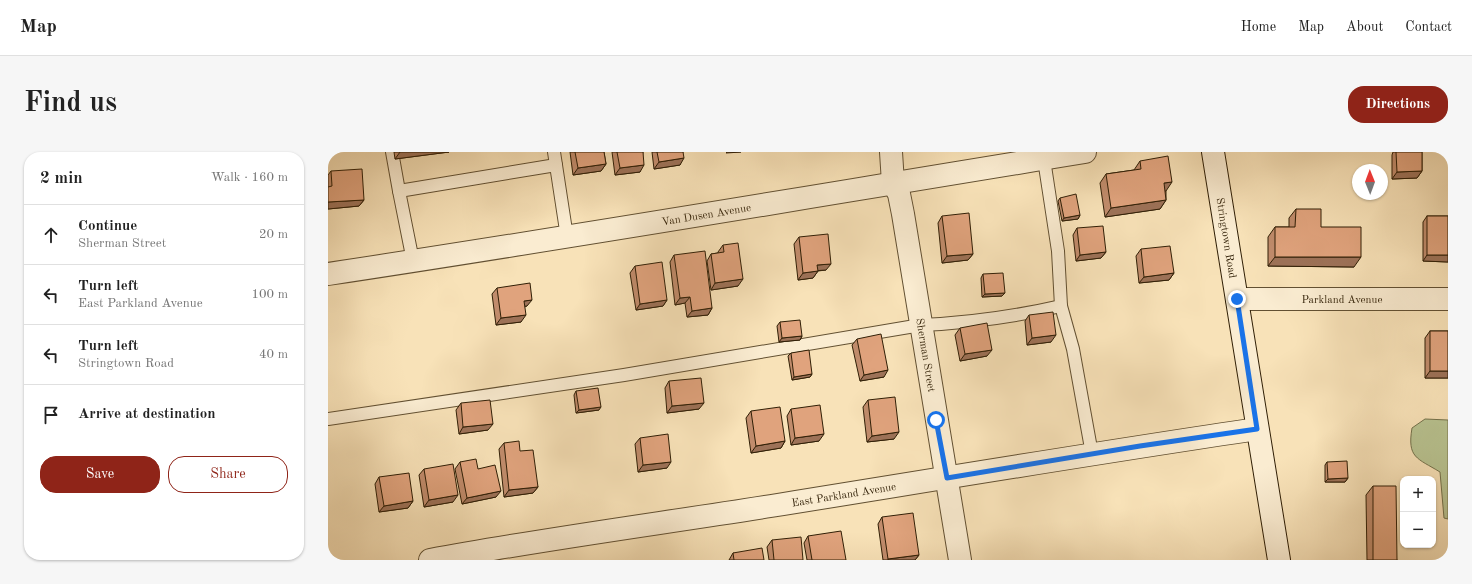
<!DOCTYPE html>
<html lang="en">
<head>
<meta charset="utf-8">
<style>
  :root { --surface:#fff; --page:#f6f6f6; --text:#222; --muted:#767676; --line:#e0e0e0; --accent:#8f2418 }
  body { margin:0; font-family:"Old Standard TT",serif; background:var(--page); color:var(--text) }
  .controls { position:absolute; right:12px; bottom:12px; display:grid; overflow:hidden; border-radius:8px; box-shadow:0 1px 3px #0004 }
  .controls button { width:36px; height:36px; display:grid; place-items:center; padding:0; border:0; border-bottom:1px solid var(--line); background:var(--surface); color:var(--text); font:20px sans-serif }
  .compass { position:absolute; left:1024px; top:12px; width:36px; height:36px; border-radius:50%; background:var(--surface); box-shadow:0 1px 3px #0004; rotate:359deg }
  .stop { position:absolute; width:12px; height:12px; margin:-9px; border:3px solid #1a73e8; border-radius:50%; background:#fff }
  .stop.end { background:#1a73e8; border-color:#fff; box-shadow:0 1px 4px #0008 }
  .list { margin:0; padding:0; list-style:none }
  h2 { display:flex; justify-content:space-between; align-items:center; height:52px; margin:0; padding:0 16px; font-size:17px }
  h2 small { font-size:13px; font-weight:400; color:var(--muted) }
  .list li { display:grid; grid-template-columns:26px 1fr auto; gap:12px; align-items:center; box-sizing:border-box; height:60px; padding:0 16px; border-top:1px solid var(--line) }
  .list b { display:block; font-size:15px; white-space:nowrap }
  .list p { margin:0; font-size:13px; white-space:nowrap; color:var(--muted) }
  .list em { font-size:13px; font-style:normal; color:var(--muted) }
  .actions { display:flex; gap:8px; padding:12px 16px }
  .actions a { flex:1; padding:9px 0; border:1px solid var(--accent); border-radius:16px; text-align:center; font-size:14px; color:var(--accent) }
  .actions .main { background:var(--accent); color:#fff }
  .icon { flex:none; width:22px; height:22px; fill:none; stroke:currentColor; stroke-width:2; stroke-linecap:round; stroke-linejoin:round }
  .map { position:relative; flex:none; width:1120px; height:408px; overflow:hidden; border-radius:16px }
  header { display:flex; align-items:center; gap:24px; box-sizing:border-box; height:56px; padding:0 20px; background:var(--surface); border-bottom:1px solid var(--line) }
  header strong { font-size:19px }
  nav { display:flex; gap:22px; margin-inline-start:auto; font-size:14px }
  .intro { display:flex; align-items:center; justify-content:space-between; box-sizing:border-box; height:96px; padding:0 24px }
  h1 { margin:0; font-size:28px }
  .button { padding:10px 18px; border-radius:16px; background:var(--accent); color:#fff; font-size:14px; font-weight:700 }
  main { display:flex; gap:24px; padding:0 24px }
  aside { flex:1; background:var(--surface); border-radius:16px; box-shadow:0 1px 3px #0004 }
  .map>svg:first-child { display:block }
  .green { fill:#b9c492; stroke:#74724c }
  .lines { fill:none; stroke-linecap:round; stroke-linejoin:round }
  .lane-casing { stroke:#625032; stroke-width:14 }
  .street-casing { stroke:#625032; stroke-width:24 }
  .secondary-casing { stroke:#301f06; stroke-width:24 }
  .lane { stroke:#faecd1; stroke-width:12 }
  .street { stroke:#faecd1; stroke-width:22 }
  .secondary { stroke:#faecd1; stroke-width:22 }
  .wall { fill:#c18c6c; stroke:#301f06 }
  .shaded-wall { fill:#9d7258; stroke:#301f06 }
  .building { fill:#e0a37d; stroke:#301f06 }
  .route { stroke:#1a73e8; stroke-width:5 }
  .labels { text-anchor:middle; stroke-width:4; stroke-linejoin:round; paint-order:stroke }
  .street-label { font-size:11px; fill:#301f06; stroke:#faecd1 }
</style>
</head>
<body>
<header>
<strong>Map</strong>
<nav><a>Home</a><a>Map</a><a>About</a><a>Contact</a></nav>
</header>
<div class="intro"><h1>Find us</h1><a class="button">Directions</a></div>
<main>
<aside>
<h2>2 min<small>Walk · 160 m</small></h2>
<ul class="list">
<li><svg class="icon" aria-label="ahead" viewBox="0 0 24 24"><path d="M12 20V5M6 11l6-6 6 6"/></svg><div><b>Continue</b><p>Sherman Street</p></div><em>20 m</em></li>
<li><svg class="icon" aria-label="left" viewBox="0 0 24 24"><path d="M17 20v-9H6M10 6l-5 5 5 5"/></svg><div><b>Turn left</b><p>East Parkland Avenue</p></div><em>100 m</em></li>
<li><svg class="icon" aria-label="left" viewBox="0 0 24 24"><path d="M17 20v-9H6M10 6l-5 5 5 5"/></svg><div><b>Turn left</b><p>Stringtown Road</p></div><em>40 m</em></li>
<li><svg class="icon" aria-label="arrive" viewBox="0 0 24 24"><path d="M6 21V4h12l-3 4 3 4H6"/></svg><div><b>Arrive at destination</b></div></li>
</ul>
<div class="actions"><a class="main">Save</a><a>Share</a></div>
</aside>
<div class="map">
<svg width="1120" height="408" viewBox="0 0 1120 408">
  <rect width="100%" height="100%" fill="#f8e2b8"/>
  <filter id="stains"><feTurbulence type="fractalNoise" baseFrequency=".005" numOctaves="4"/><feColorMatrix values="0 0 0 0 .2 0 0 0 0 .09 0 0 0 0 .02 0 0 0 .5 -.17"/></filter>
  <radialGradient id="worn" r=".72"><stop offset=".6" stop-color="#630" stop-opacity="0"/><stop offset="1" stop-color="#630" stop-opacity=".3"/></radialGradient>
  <path class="green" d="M 1097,267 L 1120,268 L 1120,367 L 1116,366 L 1112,320 C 1089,306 1079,306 1084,276 Z"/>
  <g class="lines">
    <defs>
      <g id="lane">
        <path d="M 64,0 L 71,39"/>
        <path d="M 226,0 L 239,85"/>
        <path d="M 715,1 L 730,99 L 733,154 L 745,197 L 764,302"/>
        <path d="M 85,109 L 71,39 L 228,13"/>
        <path d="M 0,267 L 296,223 L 593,173 C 641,171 685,165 733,154"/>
      </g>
      <g id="street">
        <path id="s1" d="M 563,0 L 565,31 L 571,42 L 575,62 L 632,408"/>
        <path id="s2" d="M 0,122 C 253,84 504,41 757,0"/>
        <path id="s3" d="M 909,147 L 1120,147"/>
        <path id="s4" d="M 102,408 C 215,387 329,372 443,354 C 605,328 767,301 929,277"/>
      </g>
      <g id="secondary">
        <path id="s5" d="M 885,0 L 951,408"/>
      </g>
    </defs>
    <use href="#lane" class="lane-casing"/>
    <use href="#street" class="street-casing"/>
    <use href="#secondary" class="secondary-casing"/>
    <use href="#lane" class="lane"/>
    <use href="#street" class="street"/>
    <use href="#secondary" class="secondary"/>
  </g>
  <g class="wall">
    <path d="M 66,0 L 121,0 L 67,7 Z"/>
    <path d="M 242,0 L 276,0 L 278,12 L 273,19 L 245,23 Z"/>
    <path d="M 284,0 L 315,0 L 312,20 L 287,23 Z"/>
    <path d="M 324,0 L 355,0 L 352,13 L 326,17 Z"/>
    <path d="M 1065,0 L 1094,0 L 1094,19 L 1089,26 L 1064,27 L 1064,3 Z"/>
    <path d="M 812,9 L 838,39 L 838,48 L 832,57 L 777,65 L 772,31 L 778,22 L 806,18 Z"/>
    <path d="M 3,19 L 36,48 L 31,54 L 0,57 L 0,23 Z"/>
    <path d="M 732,46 L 752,63 L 750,67 L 734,69 L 730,49 Z"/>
    <path d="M 968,57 L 993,75 L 1026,115 L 940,114 L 940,85 L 947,75 L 961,75 L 961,66 Z"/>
    <path d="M 614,64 L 645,102 L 640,108 L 614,111 L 610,71 Z"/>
    <path d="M 1099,64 L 1120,64 L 1120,110 L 1095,109 L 1095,70 Z"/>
    <path d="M 749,76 L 778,100 L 773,106 L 748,109 L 745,83 Z"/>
    <path d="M 471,85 L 498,118 L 490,119 L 485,126 L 470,128 L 466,92 Z"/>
    <path d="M 395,93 L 410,134 L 383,138 L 379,109 L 383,102 L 390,101 L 390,100 Z"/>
    <path d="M 813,97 L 846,121 L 841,128 L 811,131 L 808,104 Z"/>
    <path d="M 346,103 L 384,156 L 380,163 L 359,165 L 357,151 L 347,153 L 342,110 Z"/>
    <path d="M 307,114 L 339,148 L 335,154 L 308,158 L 302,121 Z"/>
    <path d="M 655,122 L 674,144 L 654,145 L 653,126 Z"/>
    <path d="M 169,136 L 199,154 L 197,154 L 193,170 L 168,173 L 164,142 Z"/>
    <path d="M 701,163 L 723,190 L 699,193 L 697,169 Z"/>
    <path d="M 452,170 L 474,184 L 472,188 L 451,190 L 449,174 Z"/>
    <path d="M 632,176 L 659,204 L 632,209 L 627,183 Z"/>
    <path d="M 1102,179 L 1120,179 L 1120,226 L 1097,226 L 1097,186 Z"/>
    <path d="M 529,187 L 556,225 L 532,229 L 524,193 Z"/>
    <path d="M 463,201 L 484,222 L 482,225 L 464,228 L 460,204 Z"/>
    <path d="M 341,229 L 371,257 L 339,261 L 337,236 Z"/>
    <path d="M 248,239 L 271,258 L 248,261 L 246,243 Z"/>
    <path d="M 540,248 L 566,287 L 539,290 L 535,255 Z"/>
    <path d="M 133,251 L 160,278 L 131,282 L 128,258 Z"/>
    <path d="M 463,257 L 491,289 L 463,293 L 459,264 Z"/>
    <path d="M 423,259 L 457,289 L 453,296 L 423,301 L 418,266 Z"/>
    <path d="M 312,286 L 339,316 L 310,320 L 307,292 Z"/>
    <path d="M 176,291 L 192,299 L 210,335 L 205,341 L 176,345 L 171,297 Z"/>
    <path d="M 132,310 L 150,317 L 168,345 L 134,352 L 127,317 Z"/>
    <path d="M 999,310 L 1020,326 L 1017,330 L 997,330 L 997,313 Z"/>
    <path d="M 96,317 L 125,350 L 96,355 L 91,323 Z"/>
    <path d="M 51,325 L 85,349 L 80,356 L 51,360 L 47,332 Z"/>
    <path d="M 1045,334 L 1069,408 L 1039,408 L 1038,343 Z"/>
    <path d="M 554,365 L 591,403 L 587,408 L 555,408 L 550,372 Z"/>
    <path d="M 480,384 L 518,408 L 479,408 L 476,391 Z"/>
    <path d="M 444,388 L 475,408 L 441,408 L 439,395 Z"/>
    <path d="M 405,401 L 436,408 L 401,408 Z"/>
  </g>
  <g class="shaded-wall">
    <path d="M 72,0 L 121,0 L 67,7 Z"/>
    <path d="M 399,0 L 413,0 L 398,1 Z"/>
    <path d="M 356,6 L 352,13 L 326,17 L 331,10 Z"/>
    <path d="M 278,12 L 273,19 L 245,23 L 250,16 Z"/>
    <path d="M 316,13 L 312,20 L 287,23 L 292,16 Z"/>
    <path d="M 1094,19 L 1089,26 L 1064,27 L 1069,20 Z"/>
    <path d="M 844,30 L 838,39 L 830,40 L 836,31 Z"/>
    <path d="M 36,48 L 31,54 L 0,57 L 0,50 Z"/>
    <path d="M 838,48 L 832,57 L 777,65 L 783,56 Z"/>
    <path d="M 752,63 L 750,67 L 734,69 L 736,66 Z"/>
    <path d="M 778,100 L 773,106 L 748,109 L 752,103 Z"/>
    <path d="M 645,102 L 640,108 L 614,111 L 619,104 Z"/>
    <path d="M 1099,103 L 1120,103 L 1120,110 L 1095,109 Z"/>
    <path d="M 947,105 L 1033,105 L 1026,115 L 940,114 Z"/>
    <path d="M 503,112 L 498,118 L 484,119 L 489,113 Z"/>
    <path d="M 490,119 L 485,126 L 470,128 L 475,121 Z"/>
    <path d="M 846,121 L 841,128 L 811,131 L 816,125 Z"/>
    <path d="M 415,127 L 410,134 L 383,138 L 387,131 Z"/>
    <path d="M 677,141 L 674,144 L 654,145 L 657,142 Z"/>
    <path d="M 362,145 L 357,151 L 347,153 L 352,146 Z"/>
    <path d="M 204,148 L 199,154 L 191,155 L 196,149 Z"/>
    <path d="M 339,148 L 335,154 L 308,158 L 312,152 Z"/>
    <path d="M 384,156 L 380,163 L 359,165 L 364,159 Z"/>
    <path d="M 198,163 L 193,170 L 168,173 L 173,166 Z"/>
    <path d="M 728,183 L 723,190 L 699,193 L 704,186 Z"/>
    <path d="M 474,184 L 472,188 L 451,190 L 454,186 Z"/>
    <path d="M 664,198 L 659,204 L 632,209 L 637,202 Z"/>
    <path d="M 560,218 L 556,225 L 532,229 L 536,223 Z"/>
    <path d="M 1102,219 L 1120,219 L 1120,226 L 1097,226 Z"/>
    <path d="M 484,222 L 482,225 L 464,228 L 466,225 Z"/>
    <path d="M 376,251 L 371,257 L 339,261 L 344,254 Z"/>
    <path d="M 273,255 L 271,258 L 248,261 L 251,258 Z"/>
    <path d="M 165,272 L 160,278 L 131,282 L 135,275 Z"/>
    <path d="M 571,280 L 566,287 L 539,290 L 544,284 Z"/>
    <path d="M 496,282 L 491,289 L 463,293 L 467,286 Z"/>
    <path d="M 457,289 L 453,296 L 423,301 L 428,294 Z"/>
    <path d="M 343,310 L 339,316 L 310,320 L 315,313 Z"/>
    <path d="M 1020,326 L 1017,330 L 997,330 L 1000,327 Z"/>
    <path d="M 210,335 L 205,341 L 176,345 L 181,338 Z"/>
    <path d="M 173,339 L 168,345 L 134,352 L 139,346 Z"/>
    <path d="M 130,343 L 125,350 L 96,355 L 101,348 Z"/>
    <path d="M 85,349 L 80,356 L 51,360 L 56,354 Z"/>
    <path d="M 591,403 L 587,408 L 560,408 L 560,407 Z"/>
  </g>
  <g class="building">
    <path d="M 247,0 L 276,0 L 278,12 L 250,16 Z"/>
    <path d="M 289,0 L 315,0 L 316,13 L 292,16 Z"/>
    <path d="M 329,0 L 355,0 L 356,6 L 331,10 Z"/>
    <path d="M 1068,0 L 1094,0 L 1094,19 L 1069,20 Z"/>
    <path d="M 840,4 L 844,30 L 836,31 L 838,48 L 783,56 L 778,22 L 813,17 L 812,9 Z"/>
    <path d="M 34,17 L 36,48 L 0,50 L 0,35 L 4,34 L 3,19 Z"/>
    <path d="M 748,42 L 752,63 L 736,66 L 732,46 Z"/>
    <path d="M 968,57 L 993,57 L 993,75 L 1033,75 L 1033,105 L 947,105 L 947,75 L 967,75 Z"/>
    <path d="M 641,61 L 645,102 L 619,104 L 614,64 Z"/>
    <rect x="1099" y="64" width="21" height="39"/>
    <path d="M 775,74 L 778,100 L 752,103 L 749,76 Z"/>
    <path d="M 500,82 L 503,112 L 489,113 L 490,119 L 475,121 L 471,85 Z"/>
    <path d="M 410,91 L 415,127 L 387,131 L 383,102 L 396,100 L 395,93 Z"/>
    <path d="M 842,94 L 846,121 L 816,125 L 813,97 Z"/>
    <path d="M 377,99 L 384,156 L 364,159 L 362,145 L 352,146 L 346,103 Z"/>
    <path d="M 334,110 L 339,148 L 312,152 L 307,114 Z"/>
    <path d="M 675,121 L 677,141 L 657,142 L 655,122 Z"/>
    <path d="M 202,131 L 204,148 L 196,149 L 198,163 L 173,166 L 169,136 Z"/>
    <path d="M 725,160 L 728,183 L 704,186 L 701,163 Z"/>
    <path d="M 472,168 L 474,184 L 454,186 L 452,170 Z"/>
    <path d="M 659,171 L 664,198 L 637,202 L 632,176 Z"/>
    <rect x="1102" y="179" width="18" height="40"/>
    <path d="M 553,182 L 560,218 L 536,223 L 529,187 Z"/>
    <path d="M 481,198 L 484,222 L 466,225 L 463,201 Z"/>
    <path d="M 373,226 L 376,251 L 344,254 L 341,229 Z"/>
    <path d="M 270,236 L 273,255 L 251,258 L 248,239 Z"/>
    <path d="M 567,245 L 571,280 L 544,284 L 540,248 Z"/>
    <path d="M 162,248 L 165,272 L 135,275 L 133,251 Z"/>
    <path d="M 492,253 L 496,282 L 467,286 L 463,257 Z"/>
    <path d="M 452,255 L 457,289 L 428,294 L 423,259 Z"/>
    <path d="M 340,282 L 343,310 L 315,313 L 312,286 Z"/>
    <path d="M 191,289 L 192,299 L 205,298 L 210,335 L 181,338 L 176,291 Z"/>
    <path d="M 148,307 L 150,317 L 167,313 L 173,339 L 139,346 L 132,310 Z"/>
    <path d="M 1019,309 L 1020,326 L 1000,327 L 999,310 Z"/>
    <path d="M 125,312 L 130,343 L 101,348 L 96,317 Z"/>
    <path d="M 81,321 L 85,349 L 56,354 L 51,325 Z"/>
    <path d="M 1045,334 L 1068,334 L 1069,408 L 1045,408 Z"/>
    <path d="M 585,361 L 591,403 L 560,407 L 554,365 Z"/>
    <path d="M 513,379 L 518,408 L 484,408 L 480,384 Z"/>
    <path d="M 473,385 L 475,408 L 446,408 L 444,388 Z"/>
    <path d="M 434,396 L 436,408 L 406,408 L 405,401 Z"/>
  </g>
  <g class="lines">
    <path class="route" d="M 608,268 L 619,326 L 812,294 L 929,277 L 909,147"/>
  </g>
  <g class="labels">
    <g class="street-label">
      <text dy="4" stroke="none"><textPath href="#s2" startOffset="383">Van Dusen Avenue</textPath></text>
      <text dy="4" stroke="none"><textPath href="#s5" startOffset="87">Stringtown Road</textPath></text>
      <text dy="4" stroke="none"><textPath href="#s3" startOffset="105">Parkland Avenue</textPath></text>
      <text dy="4" stroke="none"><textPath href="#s1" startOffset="207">Sherman Street</textPath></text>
      <text dy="4" stroke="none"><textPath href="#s4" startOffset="419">East Parkland Avenue</textPath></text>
    </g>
  </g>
  <rect width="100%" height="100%" filter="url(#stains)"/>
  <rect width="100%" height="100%" fill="url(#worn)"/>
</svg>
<div class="controls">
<button>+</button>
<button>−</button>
</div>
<svg class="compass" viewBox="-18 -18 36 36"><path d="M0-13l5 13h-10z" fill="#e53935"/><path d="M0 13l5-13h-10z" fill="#767676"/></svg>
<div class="stop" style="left:608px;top:268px"></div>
<div class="stop end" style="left:909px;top:147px"></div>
</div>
</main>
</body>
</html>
